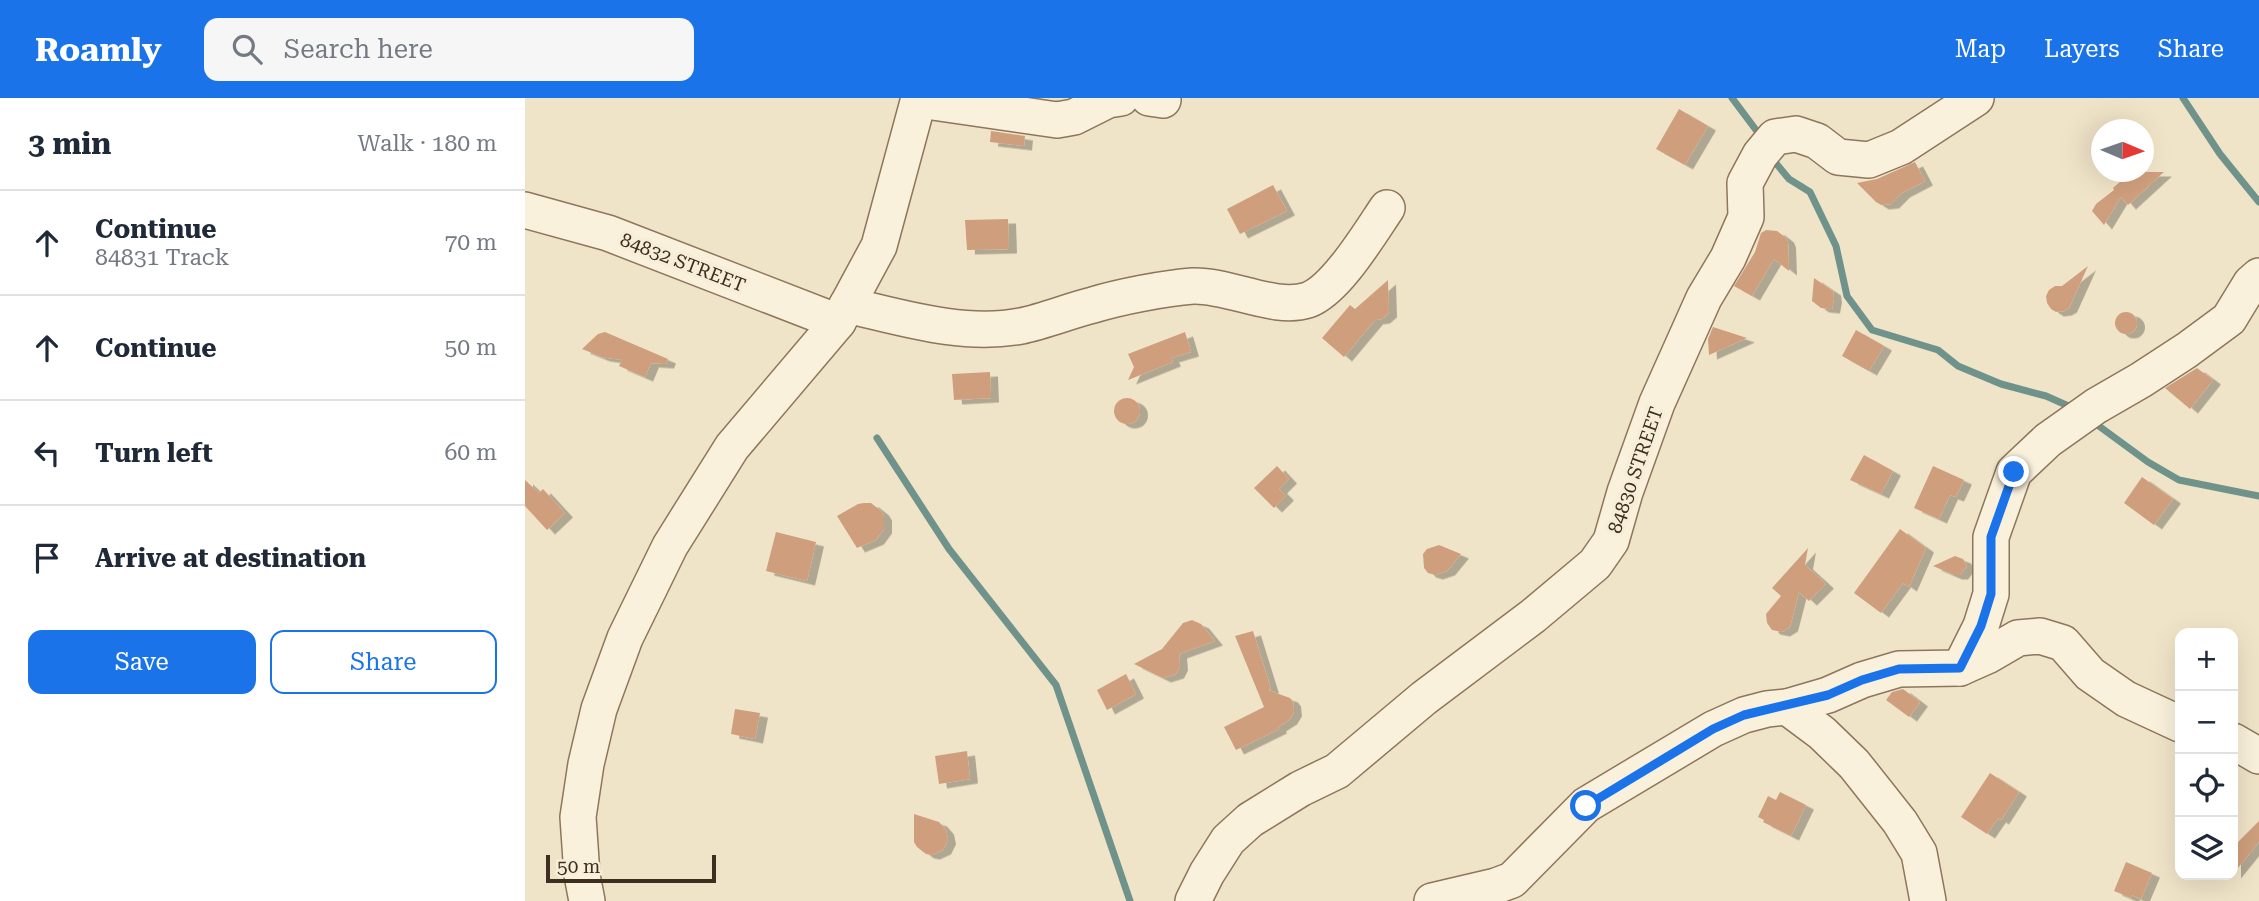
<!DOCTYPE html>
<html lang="en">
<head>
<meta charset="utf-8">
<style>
  :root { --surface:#fff; --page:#f6f6f7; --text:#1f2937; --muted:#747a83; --line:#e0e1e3; --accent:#1a73e8 }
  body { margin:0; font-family:"Roboto Serif",serif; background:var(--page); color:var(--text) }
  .controls { position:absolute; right:21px; bottom:21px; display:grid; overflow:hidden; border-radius:14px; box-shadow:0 7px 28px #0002 }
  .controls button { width:63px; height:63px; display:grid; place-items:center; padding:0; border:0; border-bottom:2px solid var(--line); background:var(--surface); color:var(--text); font:35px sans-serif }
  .compass { position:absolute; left:1566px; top:21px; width:63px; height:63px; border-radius:50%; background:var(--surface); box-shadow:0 7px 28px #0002; rotate:92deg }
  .scale { position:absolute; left:21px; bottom:18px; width:170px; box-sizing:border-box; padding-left:7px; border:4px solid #3d2e20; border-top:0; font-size:19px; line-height:24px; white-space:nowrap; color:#3d2e20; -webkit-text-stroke:5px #f7eed8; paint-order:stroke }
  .stop { position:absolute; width:21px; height:21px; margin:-16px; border:5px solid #1a73e8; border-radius:50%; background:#fff }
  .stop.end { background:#1a73e8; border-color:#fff; box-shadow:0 2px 7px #0008 }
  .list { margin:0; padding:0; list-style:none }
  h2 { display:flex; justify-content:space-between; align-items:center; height:91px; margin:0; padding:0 28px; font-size:30px }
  h2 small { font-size:23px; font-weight:400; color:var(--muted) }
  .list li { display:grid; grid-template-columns:46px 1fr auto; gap:21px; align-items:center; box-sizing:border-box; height:105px; padding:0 28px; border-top:2px solid var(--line) }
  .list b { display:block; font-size:26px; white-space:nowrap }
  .list p { margin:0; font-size:23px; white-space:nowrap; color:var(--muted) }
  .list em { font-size:23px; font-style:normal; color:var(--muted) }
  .actions { display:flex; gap:14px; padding:21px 28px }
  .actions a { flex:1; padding:16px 0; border:2px solid var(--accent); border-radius:14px; text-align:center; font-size:24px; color:var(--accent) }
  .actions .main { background:var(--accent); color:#fff }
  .icon { flex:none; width:38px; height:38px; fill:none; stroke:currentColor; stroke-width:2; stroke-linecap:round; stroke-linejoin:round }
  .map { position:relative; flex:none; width:1734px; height:803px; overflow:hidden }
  header { display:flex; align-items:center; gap:42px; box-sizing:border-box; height:98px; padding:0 35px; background:var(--accent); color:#fff }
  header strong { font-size:33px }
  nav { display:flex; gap:38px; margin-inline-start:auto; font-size:24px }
  .search { width:490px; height:63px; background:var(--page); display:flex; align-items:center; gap:18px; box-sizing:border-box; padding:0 24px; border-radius:14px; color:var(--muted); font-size:26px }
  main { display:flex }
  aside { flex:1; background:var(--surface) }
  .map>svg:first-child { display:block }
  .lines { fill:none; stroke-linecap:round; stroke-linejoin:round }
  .stream { stroke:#6f938a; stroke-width:7 }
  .building { fill:#cf9f7d; filter:url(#shadow) }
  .minor-casing { stroke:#8d765c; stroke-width:38 }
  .minor { stroke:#faf1dc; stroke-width:35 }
  .route { stroke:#1a73e8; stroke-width:9 }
  .labels { text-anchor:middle; stroke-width:7; stroke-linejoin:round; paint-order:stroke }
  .street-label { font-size:19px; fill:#3d2e20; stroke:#f7eed8 }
</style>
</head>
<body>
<header>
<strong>Roamly</strong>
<div class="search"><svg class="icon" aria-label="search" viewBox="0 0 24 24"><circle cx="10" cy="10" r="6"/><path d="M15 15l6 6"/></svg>Search here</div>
<nav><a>Map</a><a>Layers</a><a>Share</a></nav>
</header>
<main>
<aside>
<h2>3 min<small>Walk · 180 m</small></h2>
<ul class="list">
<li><svg class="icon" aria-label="ahead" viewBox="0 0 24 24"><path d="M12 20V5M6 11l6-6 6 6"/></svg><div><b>Continue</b><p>84831 Track</p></div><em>70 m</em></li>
<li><svg class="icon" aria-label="ahead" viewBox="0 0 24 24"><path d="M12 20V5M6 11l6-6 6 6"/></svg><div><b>Continue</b></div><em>50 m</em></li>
<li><svg class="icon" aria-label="left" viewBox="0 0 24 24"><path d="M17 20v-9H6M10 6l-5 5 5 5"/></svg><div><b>Turn left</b></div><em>60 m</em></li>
<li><svg class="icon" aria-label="arrive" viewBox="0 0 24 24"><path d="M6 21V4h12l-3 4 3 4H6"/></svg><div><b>Arrive at destination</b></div></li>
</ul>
<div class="actions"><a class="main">Save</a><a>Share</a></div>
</aside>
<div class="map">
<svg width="1734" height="803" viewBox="0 0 1734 803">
  <defs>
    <filter id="shadow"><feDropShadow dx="8" dy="4.5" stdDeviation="0" flood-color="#0004"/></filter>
  </defs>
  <rect width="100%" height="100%" fill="#f0e4c8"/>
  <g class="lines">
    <g class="stream">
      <path d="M 1207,0 L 1234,36"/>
      <path d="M 1658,0 L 1695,56 L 1734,104"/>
      <path d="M 1245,58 L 1264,81 L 1285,94 L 1311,148 L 1322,198 L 1347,232 L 1413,252 L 1433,268 L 1476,286 L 1521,298 L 1548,310"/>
      <path d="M 1567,323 L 1623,364 L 1654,382 L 1734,398"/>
      <path d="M 352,340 L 424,451 L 531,587 L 605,803"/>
    </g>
  </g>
  <g class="building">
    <path d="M 1154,11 L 1183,28 L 1160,67 L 1131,51 Z"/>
    <path d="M 466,33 L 500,38 L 499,48 L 465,44 Z"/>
    <path d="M 1390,64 L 1400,83 L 1377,95 L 1366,106 L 1356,107 L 1351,104 L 1332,85 L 1352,81 Z"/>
    <path d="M 1606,74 L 1639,74 L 1603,107 L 1596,99 L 1579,127 L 1567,113 L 1571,106 L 1589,92 L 1588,90 Z"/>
    <path d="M 748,87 L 762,113 L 715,136 L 702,111 Z"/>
    <path d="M 483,121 L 484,151 L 442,152 L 440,122 Z"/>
    <path d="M 1241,132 L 1252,133 L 1261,140 L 1263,145 L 1264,173 L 1249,161 L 1227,198 L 1209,188 L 1230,154 L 1236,135 Z"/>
    <path d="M 1563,168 L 1544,210 L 1539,213 L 1531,214 L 1526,211 L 1522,205 L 1521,198 L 1524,192 L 1530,188 L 1537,188 Z"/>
    <path d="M 1289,180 L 1308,193 L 1309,200 L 1307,211 L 1296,210 L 1287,203 Z"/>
    <path d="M 863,182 L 864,215 L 857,221 L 850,222 L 819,259 L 797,240 L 825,207 L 830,211 Z"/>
    <circle cx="1601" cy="225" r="11"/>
    <path d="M 1188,229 L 1222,240 L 1184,257 L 1183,241 Z"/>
    <path d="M 1331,232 L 1359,248 L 1344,273 L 1317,258 Z"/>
    <path d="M 80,234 L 143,261 L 141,266 L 126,265 L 120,279 L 94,268 L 97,262 L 77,259 L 57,251 L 73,236 Z"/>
    <path d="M 660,234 L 666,254 L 646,260 L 648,264 L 603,282 L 609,269 L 603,256 Z"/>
    <path d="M 1672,270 L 1688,282 L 1665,311 L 1640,290 Z"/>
    <path d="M 465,274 L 466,300 L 429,302 L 427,276 Z"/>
    <circle cx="602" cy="313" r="13"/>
    <path d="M 1339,357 L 1368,373 L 1356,396 L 1325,382 Z"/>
    <path d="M 752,368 L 764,381 L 754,391 L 761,398 L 749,410 L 729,390 Z"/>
    <path d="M 1408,368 L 1439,382 L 1431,399 L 1425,397 L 1414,421 L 1389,410 Z"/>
    <path d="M 1617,379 L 1648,401 L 1629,427 L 1599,405 Z"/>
    <path d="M 0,382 L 14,395 L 18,391 L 40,415 L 22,432 L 0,408 Z"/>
    <path d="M 339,405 L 346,405 L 356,413 L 359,418 L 359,431 L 351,442 L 332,450 L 312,418 L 333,406 Z"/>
    <path d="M 1375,431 L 1401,450 L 1384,489 L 1378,485 L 1356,515 L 1329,495 Z"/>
    <path d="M 251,434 L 291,444 L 282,483 L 241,473 Z"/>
    <path d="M 914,447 L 936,456 L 922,473 L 910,477 L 903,475 L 899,470 L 898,456 L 902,451 Z"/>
    <path d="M 1283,450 L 1280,467 L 1301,486 L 1284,503 L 1274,494 L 1265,529 L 1257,534 L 1247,532 L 1242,525 L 1241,516 L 1256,498 L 1247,490 Z"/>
    <path d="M 1430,458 L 1438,461 L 1442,468 L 1435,477 L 1429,477 L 1408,468 Z"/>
    <path d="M 667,522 L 676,526 L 690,543 L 654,556 L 655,568 L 651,576 L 638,580 L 609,566 L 637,551 L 658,525 Z"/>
    <path d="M 728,533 L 746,591 L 743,592 L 765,600 L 768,604 L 769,614 L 764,622 L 753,629 L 754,631 L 711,652 L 699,629 L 739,609 L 710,538 Z"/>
    <path d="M 601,576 L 611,596 L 582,612 L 572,592 Z"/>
    <path d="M 1378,591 L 1395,604 L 1384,619 L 1361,602 L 1367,594 Z"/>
    <path d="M 210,611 L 235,615 L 230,641 L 206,636 Z"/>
    <path d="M 442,653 L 445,681 L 414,686 L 410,658 Z"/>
    <path d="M 1465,675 L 1494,694 L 1476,722 L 1473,720 L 1462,736 L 1436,719 Z"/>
    <path d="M 1255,694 L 1281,707 L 1266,738 L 1238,724 L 1239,722 L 1233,719 L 1243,698 L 1251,702 Z"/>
    <path d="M 389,716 L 414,724 L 421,732 L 423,742 L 418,752 L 407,757 L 401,756 L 392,749 L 389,744 Z"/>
    <path d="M 1734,723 L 1734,744 L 1708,776 L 1708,749 Z"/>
    <path d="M 1601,764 L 1627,775 L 1616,801 L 1607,797 L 1606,800 L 1589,793 Z"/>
  </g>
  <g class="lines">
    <defs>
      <g id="minor">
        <path d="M 624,0 L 638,2"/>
        <path d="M 394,2 L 532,22 L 549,19 L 583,2 L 596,0"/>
        <path d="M 0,112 L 83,135 L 313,224"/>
        <path d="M 322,207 C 378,220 439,239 496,228 C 520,223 544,213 568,207 C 594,199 640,190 668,188 C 705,187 750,213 783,202 C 811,192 845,135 862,110"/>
        <path d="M 1435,570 L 1456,528 L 1466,496 L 1466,439 L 1489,374 L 1523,342 L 1571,308 L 1616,282 L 1662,252 L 1704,221 L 1726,185 L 1734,178"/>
        <path d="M 1262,609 L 1297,635 L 1329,666 L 1375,724 L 1394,755 L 1403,803"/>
        <path d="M 1708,643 L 1734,658"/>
        <path d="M 62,803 L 57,777 L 53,719 L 61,666 L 74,611 L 100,540 L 145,448 L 207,349 L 313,224 L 354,148 L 394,0"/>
        <path d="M 668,803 L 682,775 L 703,742 L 725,722 L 775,691 L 812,673 L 899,600 L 1008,518 L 1070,466 L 1086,443 L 1100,394 L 1132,305 L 1179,200 L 1203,160 L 1221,119 L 1220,85 L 1235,57 L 1250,39 L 1271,36 L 1292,43 L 1313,59 L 1344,62 L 1376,49 L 1451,0"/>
        <path d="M 907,803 L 971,788 L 987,782 L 1061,707 L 1188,631 L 1219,617 L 1242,611 L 1262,609 L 1303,597 L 1337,582 L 1374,571 L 1435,570 L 1462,558 L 1493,540 L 1515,538 L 1538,545 L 1565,576 L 1601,601 L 1655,626"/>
      </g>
    </defs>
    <use href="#minor" class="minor-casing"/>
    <use href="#minor" class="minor"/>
  </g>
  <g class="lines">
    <path class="route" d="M 1061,708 L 1188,631 L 1219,617 L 1303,597 L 1337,582 L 1374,571 L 1435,570 L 1456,528 L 1466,496 L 1466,439 L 1489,374"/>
  </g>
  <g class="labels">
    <g class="street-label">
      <text transform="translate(158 164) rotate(21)" y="7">84832 STREET</text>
      <text transform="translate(1110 372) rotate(-71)" y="7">84830 STREET</text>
    </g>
  </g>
</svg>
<div class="controls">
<button>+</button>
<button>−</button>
<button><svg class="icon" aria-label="locate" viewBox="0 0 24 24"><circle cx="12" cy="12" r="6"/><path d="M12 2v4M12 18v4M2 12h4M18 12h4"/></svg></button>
<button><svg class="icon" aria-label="layers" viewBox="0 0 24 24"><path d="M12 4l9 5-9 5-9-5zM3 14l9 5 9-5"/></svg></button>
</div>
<svg class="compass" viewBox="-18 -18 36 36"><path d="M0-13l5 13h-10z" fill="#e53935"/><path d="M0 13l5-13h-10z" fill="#747a83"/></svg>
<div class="scale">50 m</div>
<div class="stop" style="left:1061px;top:708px"></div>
<div class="stop end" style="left:1489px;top:374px"></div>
</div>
</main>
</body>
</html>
